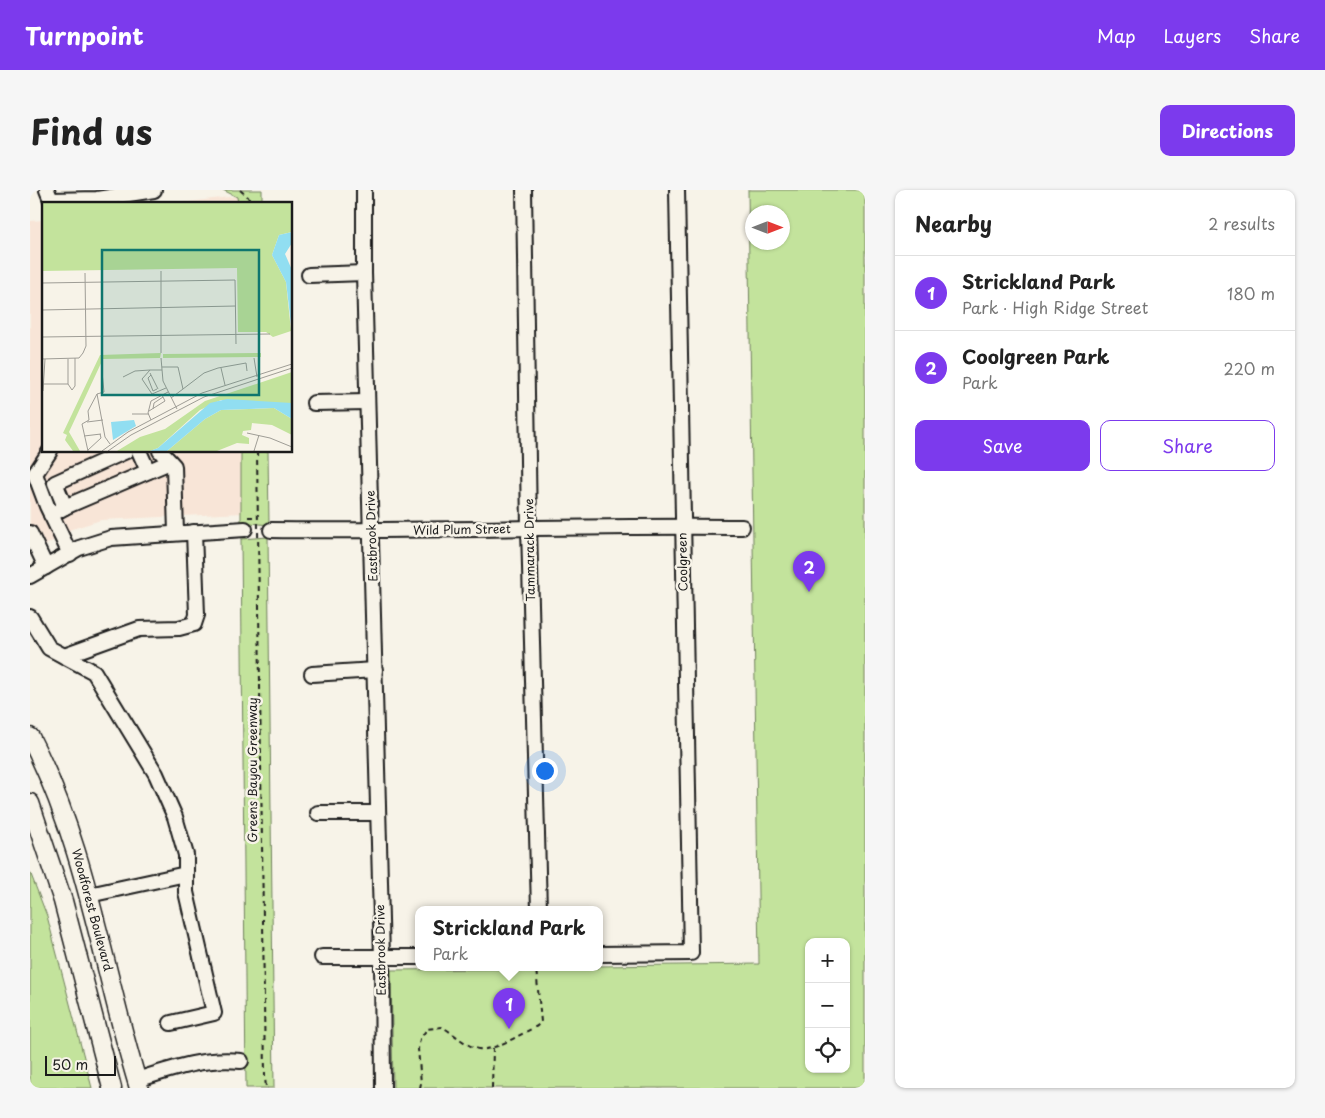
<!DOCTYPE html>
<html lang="en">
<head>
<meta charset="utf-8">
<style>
  :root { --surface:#fff; --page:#f6f6f6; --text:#222; --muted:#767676; --line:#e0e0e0; --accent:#7c3aed }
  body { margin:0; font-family:"Playpen Sans",sans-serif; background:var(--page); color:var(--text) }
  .controls { position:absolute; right:15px; bottom:15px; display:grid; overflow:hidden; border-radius:10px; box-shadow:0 1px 4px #0004 }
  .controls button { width:45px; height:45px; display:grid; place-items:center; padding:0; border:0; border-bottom:1px solid var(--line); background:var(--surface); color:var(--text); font:25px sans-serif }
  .compass { position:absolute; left:715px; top:15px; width:45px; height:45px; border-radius:50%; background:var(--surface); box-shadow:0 1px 4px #0004; rotate:90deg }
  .scale { position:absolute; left:15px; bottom:12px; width:71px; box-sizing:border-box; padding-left:5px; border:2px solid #1c1c1c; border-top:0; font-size:14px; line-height:18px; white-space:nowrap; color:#1c1c1c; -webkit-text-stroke:4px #f7f3e8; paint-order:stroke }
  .you { position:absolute; left:514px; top:580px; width:18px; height:18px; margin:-12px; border:4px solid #fff; border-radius:50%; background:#1a73e8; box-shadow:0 0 0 8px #1a73e833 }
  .badge { display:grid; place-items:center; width:32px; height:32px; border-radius:50%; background:var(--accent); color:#fff; font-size:16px; font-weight:700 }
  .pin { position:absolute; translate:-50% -41px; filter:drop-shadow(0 1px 2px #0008) }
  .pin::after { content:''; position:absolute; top:26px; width:18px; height:15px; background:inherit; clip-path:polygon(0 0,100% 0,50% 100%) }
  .popup { position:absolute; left:385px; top:716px; width:188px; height:65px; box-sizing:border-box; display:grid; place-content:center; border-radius:10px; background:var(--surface); filter:drop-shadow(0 1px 4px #0005); font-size:16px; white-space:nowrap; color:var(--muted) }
  .popup b { font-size:19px; color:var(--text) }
  .popup::after { content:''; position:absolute; left:50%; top:100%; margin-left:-10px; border:10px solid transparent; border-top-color:var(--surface) }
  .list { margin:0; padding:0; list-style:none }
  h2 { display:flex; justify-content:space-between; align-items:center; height:65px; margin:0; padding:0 20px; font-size:21px }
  h2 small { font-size:16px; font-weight:400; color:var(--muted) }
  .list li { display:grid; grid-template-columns:32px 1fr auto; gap:15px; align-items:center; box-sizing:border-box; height:75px; padding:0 20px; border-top:1px solid var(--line) }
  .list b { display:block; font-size:19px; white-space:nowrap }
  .list p { margin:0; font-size:16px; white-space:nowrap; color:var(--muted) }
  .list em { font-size:16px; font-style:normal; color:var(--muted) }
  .actions { display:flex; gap:10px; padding:15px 20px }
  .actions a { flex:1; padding:11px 0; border:1px solid var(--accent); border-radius:10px; text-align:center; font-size:18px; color:var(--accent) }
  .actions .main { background:var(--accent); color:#fff }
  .icon { flex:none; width:28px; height:28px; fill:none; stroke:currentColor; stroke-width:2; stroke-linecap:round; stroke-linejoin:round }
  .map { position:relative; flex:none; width:835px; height:898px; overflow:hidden; border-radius:10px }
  header { display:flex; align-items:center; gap:30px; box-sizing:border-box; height:70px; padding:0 25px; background:var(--accent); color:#fff }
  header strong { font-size:24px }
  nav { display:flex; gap:28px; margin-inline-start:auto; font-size:18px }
  .intro { display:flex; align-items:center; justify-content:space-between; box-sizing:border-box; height:120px; padding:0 30px }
  h1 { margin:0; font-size:35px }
  .button { padding:12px 22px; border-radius:10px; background:var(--accent); color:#fff; font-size:18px; font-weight:700 }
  main { display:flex; gap:30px; padding:0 30px }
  aside { flex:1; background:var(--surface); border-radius:10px; box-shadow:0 1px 4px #0004 }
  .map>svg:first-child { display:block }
  .built { fill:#f8e5d7 }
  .green { fill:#c3e39c; stroke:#70805c; fill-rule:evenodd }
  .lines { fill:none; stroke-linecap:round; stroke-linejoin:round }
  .minor-casing { stroke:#1c1c1c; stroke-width:18 }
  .major-casing { stroke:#1c1c1c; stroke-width:21 }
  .path { stroke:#1c1c1c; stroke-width:2; stroke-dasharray:5 4; stroke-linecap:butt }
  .minor { stroke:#f7f3e8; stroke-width:14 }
  .major { stroke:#f7f3e8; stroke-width:18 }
  .labels { text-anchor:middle; stroke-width:5; stroke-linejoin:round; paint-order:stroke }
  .street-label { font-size:12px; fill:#1c1c1c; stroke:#f7f3e8 }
  .inset-road { fill:none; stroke:#9f9d96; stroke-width:1 }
  .view { fill:#0f766e; fill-opacity:0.15; stroke:#0f766e; stroke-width:2.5 }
  .inset-edge { fill:none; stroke:#1c1c1c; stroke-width:2.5 }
</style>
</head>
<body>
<header>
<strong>Turnpoint</strong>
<nav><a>Map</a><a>Layers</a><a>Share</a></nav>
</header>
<div class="intro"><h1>Find us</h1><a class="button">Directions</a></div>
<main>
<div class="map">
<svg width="835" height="898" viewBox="0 0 835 898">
  <rect width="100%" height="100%" fill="#f7f3e8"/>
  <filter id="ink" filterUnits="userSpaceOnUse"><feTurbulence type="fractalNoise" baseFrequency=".02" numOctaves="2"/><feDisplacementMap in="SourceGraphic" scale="10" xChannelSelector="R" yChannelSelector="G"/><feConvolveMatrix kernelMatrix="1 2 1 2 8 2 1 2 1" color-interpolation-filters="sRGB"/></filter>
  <g filter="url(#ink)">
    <g class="built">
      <path d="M 207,6 L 207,14 L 142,14 Z"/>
      <path d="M 14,30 L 14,261 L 212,261 L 213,323 L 71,330 L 42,339 L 0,365 L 0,31 Z"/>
    </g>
    <g class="green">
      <path d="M 193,0 L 232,0 L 232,14 L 208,14 L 207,7 Z"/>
      <path d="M 718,0 L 835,0 L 835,898 L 363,898 L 361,780 L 569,778 L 569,776 L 729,774 ZM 722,22 L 752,22 L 752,52 L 722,52 ZM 779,752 L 816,752 L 816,879 L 779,879 Z"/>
      <path d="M 211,261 L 238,261 L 239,335 L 211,332 Z"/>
      <path d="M 238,347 L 244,898 L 216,898 L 211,349 Z"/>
      <path d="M 0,682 L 17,726 L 62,898 L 0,898 Z"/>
    </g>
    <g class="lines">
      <defs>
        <g id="minor">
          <path d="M 17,0 L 21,10 L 67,9 L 124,0"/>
          <path d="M 334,0 L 334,83 L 352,768 L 353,898"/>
          <path d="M 494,0 L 499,338 L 509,720"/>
          <path d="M 279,85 L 334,83"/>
          <path d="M 284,213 L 337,212"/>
          <path d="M 20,261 L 5,284 L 17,316 L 40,364"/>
          <path d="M 109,261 L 118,281"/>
          <path d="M 130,261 L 144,276 L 146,343"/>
          <path d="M 35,317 L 25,293 L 96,261"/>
          <path d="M 21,325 L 37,316 L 140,272"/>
          <path d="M 241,340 C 398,342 555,335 712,337"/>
          <path d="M 0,343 L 16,377"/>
          <path d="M 0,386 L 49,358 L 81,348 L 215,339"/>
          <path d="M 0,427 L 19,458 L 34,466"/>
          <path d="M 282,484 L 345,480"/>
          <path d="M 288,623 L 348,623"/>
          <path d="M 59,705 L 156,684"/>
          <path d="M 569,764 L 661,763 L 647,0"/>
          <path d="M 292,767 L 389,767"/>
          <path d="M 141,833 L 184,823 L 156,702 L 156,665 L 145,627 L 126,584 L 64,482 L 34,466 L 109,439 L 149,438 L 164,434 L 167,425 L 164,342"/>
          <path d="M 107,890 C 141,879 174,867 211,871"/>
        </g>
        <g id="major">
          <path d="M 0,547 C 57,657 73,781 109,898"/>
          <path d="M 0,613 L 33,711 L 82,898"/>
        </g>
      </defs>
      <use href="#minor" class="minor-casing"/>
      <use href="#major" class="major-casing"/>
      <g class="path">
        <path d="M 210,0 L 218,7 L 221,14"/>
        <path d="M 227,261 L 235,887 L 236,898 L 238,898"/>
        <path d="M 218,327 L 228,327"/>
        <path d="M 390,898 L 391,893 L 388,859 L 390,849 L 397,839 L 412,837 C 424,843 435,856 449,859 C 463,862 493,843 507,836 L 511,832 L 506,778"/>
        <path d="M 462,898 L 463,858"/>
      </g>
      <use href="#minor" class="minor"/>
      <use href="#major" class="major"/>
    </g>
  </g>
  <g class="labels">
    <g class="street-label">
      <text transform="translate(432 340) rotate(-1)" y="4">Wild Plum Street</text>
      <text transform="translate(342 346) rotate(-92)" y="4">Eastbrook Drive</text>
      <text transform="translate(500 360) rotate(-91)" y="4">Tammarack Drive</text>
      <text transform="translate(653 372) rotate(-91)" y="4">Coolgreen</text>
      <text transform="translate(223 580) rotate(-90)" y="4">Greens Bayou Greenway</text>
      <text transform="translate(62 720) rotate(75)" y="4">Woodforest Boulevard</text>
      <text transform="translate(351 760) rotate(-91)" y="4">Eastbrook Drive</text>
    </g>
  </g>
  <g transform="translate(12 12)">
    <rect width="250" height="250" fill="#f7f3e8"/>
    <path d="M 0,1 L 250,1 L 250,30 L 237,33 L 230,53 L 244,80 L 249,129 L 231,135 L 224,130 L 196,130 L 195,66 L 0,69 ZM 119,151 L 118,156 L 61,157 L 27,230 L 38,249 L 31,249 L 23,238 L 25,233 L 21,231 L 58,153 ZM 219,151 L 219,155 L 121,156 L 121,152 ZM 250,170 L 249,202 L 179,198 L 158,208 L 116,246 L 108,249 L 75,249 L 98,235 L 123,227 L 163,199 ZM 232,206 L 250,217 L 250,233 L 230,223 L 210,221 L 209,228 L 201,229 L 200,233 L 207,236 L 207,242 L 195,241 L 175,249 L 125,249 L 163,217 L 179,208 Z" fill="#c3e39c"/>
    <path d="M 250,30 L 250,41 L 243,52 L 250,68 L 250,131 L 244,80 L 230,53 L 237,33 ZM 185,197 L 250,201 L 250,217 L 232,206 L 179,208 L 163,217 L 125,249 L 108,249 L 116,246 L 168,201 ZM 92,218 L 94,224 L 71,238 L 69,220 Z" fill="#91def1"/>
    <path class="inset-road" d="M 119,69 L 119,151M 0,81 L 193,78 L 194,142M 0,108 L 194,104M 217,132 L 217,149M 0,135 L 228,132M 119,156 L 121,179 L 135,207M 212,156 L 215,175M 0,157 L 37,156 L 41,151 L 44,144 L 43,71M 26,157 L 26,182 L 30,188 L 33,184 L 33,156M 120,165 L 136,165 L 141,187 L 162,171 L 176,166 L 204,161 L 205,169M 179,166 L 183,183M 120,168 L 108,168 L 100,177 L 110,192 L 124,186M 60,170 L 62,190 L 55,192 L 63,235 L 68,242M 108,171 L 116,187M 109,173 L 106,176 L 111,189 L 115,187M 81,175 L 93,169 L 108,168M 1,182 L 26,182M 1,189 L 3,157M 129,196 L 141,187M 111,207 L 112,201 L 121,195M 107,209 L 123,199 L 120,193M 90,212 L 107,212M 109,218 L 106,211 L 109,199 L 126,190M 45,220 L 61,218M 205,231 L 228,236 L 250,245M 42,234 L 59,232M 46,248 L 59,236 L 58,232M 46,249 L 40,222 L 47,218 L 46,209 L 55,192M 60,249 L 86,230 L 160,191 L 250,162M 66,249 L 89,233 L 162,195 L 250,166M 212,249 L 217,233"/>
    <path class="view" d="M 60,48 L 217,48 L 217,193 L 60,193 Z"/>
    <rect width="250" height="250" class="inset-edge"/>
  </g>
</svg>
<div class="controls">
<button>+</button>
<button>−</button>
<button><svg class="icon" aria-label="locate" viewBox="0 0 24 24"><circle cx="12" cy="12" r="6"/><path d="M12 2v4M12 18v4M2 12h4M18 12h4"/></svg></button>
</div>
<svg class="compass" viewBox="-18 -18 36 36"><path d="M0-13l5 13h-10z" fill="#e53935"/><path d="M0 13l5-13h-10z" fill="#767676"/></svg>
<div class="scale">50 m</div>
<div class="you"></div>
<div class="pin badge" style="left:479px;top:839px">1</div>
<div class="popup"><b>Strickland Park</b>Park</div>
<div class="pin badge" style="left:779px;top:402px">2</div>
</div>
<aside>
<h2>Nearby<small>2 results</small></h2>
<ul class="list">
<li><span class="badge">1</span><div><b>Strickland Park</b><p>Park · High Ridge Street</p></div><em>180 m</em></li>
<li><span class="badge">2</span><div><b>Coolgreen Park</b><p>Park</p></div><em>220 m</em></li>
</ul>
<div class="actions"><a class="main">Save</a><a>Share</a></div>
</aside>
</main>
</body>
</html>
